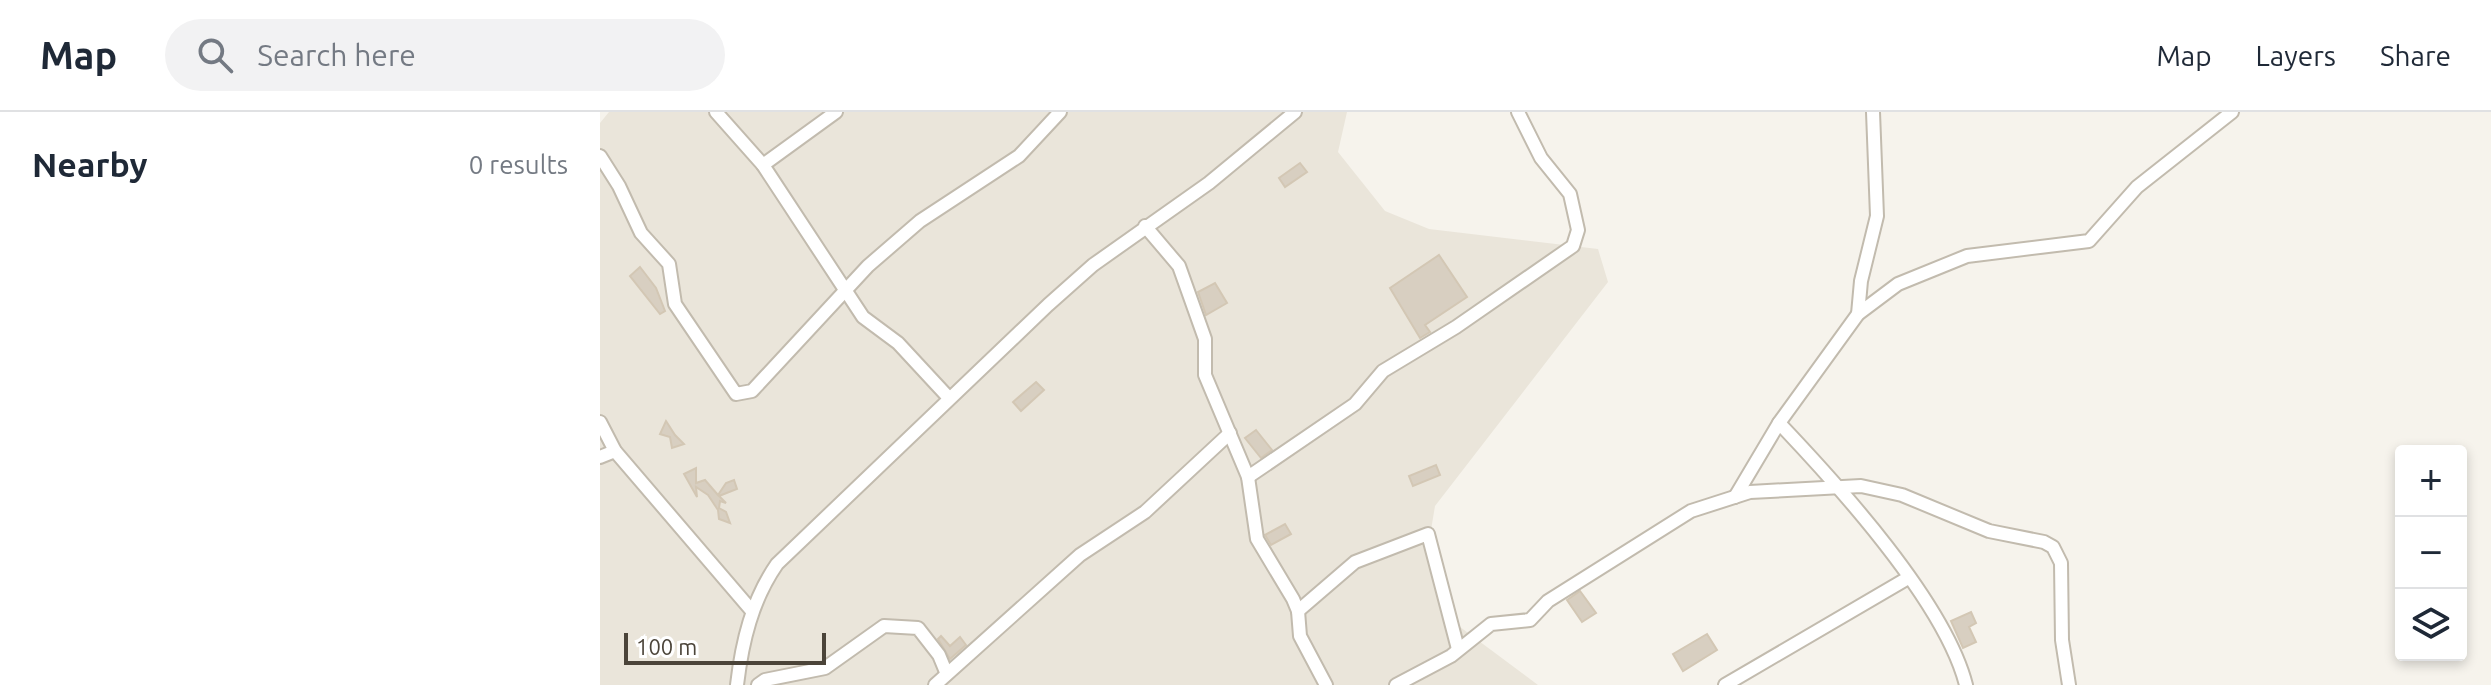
<!DOCTYPE html>
<html lang="en">
<head>
<meta charset="utf-8">
<style>
  :root { --surface:#fff; --page:#f2f2f3; --text:#1f2937; --muted:#747a83; --line:#e0e1e3 }
  body { margin:0; font-family:Ubuntu,sans-serif; background:var(--page); color:var(--text) }
  .controls { position:absolute; right:24px; bottom:24px; display:grid; overflow:hidden; border-radius:8px; box-shadow:0 4px 12px #0003 }
  .controls button { width:72px; height:72px; display:grid; place-items:center; padding:0; border:0; border-bottom:2px solid var(--line); background:var(--surface); color:var(--text); font:40px sans-serif }
  .scale { position:absolute; left:24px; bottom:20px; width:202px; box-sizing:border-box; padding-left:8px; border:4px solid #4b4439; border-top:0; font-size:22px; line-height:28px; white-space:nowrap; color:#4b4439; -webkit-text-stroke:6px #fff; paint-order:stroke }
  .list { margin:0; padding:0; list-style:none }
  h2 { display:flex; justify-content:space-between; align-items:center; height:104px; margin:0; padding:0 32px; font-size:34px }
  h2 small { font-size:26px; font-weight:400; color:var(--muted) }
  .icon { flex:none; width:44px; height:44px; fill:none; stroke:currentColor; stroke-width:2; stroke-linecap:round; stroke-linejoin:round }
  .map { position:relative; flex:none; width:1891px; height:573px; overflow:hidden }
  header { display:flex; align-items:center; gap:48px; box-sizing:border-box; height:112px; padding:0 40px; background:var(--surface); border-bottom:2px solid var(--line) }
  header strong { font-size:38px }
  nav { display:flex; gap:44px; margin-inline-start:auto; font-size:28px }
  .search { width:560px; height:72px; background:var(--page); display:flex; align-items:center; gap:20px; box-sizing:border-box; padding:0 28px; border-radius:44px; color:var(--muted); font-size:30px }
  main { display:flex }
  aside { flex:1; background:var(--surface) }
  .map>svg:first-child { display:block }
  .residential { fill:#eae5da }
  .building { fill:#d8cfc1; stroke:#d3c7b4; stroke-width:2 }
  .lines { fill:none; stroke-linecap:round; stroke-linejoin:round }
  .minor-casing { stroke:#c2bbae; stroke-width:16 }
  .minor { stroke:#fff; stroke-width:12 }
</style>
</head>
<body>
<header>
<strong>Map</strong>
<div class="search"><svg class="icon" aria-label="search" viewBox="0 0 24 24"><circle cx="10" cy="10" r="6"/><path d="M15 15l6 6"/></svg>Search here</div>
<nav><a>Map</a><a>Layers</a><a>Share</a></nav>
</header>
<main>
<aside>
<h2>Nearby<small>0 results</small></h2>
<ul class="list">
</ul>
</aside>
<div class="map">
<svg width="1891" height="573" viewBox="0 0 1891 573">
  <rect width="100%" height="100%" fill="#f6f3ec"/>
  <path class="residential" d="M 9,0 L 747,0 L 738,40 L 785,99 L 829,117 L 998,137 L 1008,170 L 835,394 L 830,424 L 848,506 L 938,573 L 0,573 L 0,11 Z"/>
  <g class="building">
    <path d="M 700,51 L 707,60 L 685,75 L 679,66 Z"/>
    <path d="M 839,143 L 867,185 L 825,213 L 830,220 L 820,226 L 790,176 Z"/>
    <path d="M 40,155 L 56,176 L 65,199 L 60,202 L 30,164 Z"/>
    <path d="M 615,171 L 627,191 L 606,203 L 598,180 Z"/>
    <path d="M 436,270 L 444,278 L 421,299 L 413,290 Z"/>
    <path d="M 66,309 L 75,323 L 84,332 L 72,336 L 70,325 L 60,322 Z"/>
    <path d="M 656,318 L 672,338 L 661,346 L 645,326 Z"/>
    <path d="M 836,353 L 840,363 L 813,374 L 809,364 Z"/>
    <path d="M 96,356 L 96,371 L 105,368 L 118,383 L 126,371 L 134,368 L 137,377 L 119,384 L 126,391 L 120,389 L 119,396 L 126,400 L 130,411 L 119,407 L 118,398 L 108,383 L 96,375 L 97,385 L 84,362 Z"/>
    <path d="M 685,412 L 691,422 L 671,433 L 665,423 Z"/>
    <path d="M 980,479 L 996,501 L 982,510 L 967,488 Z"/>
    <path d="M 1371,500 L 1376,511 L 1369,515 L 1376,530 L 1363,536 L 1351,509 Z"/>
    <path d="M 1107,522 L 1117,538 L 1083,559 L 1073,542 Z"/>
    <path d="M 341,524 L 350,534 L 360,525 L 366,533 L 350,547 L 338,527 Z"/>
  </g>
  <g class="lines">
    <defs>
      <g id="minor">
        <path d="M 116,0 L 163,53 L 263,205 L 298,231 L 349,286"/>
        <path d="M 0,44 L 19,74 L 41,121 L 69,152 L 75,192 L 136,282 L 152,279 L 268,154 L 320,109 L 419,44 L 460,0"/>
        <path d="M 163,53 L 236,0"/>
        <path d="M 545,114 L 579,154 L 605,227 L 605,263 L 648,365 L 657,427 L 693,487 L 698,499 L 700,524 L 726,573"/>
        <path d="M 1258,202 L 1261,169 L 1277,104 L 1273,0"/>
        <path d="M 0,310 L 15,339 L 152,499"/>
        <path d="M 1179,311 C 1238,373 1345,490 1366,573"/>
        <path d="M 0,345 L 15,339"/>
        <path d="M 648,365 L 755,292 L 783,259 L 856,215 L 973,134 L 978,118 L 970,82 L 941,46 L 918,0"/>
        <path d="M 1135,385 L 1179,311 L 1258,202 L 1298,172 L 1367,144 L 1489,129 L 1537,75 L 1632,0"/>
        <path d="M 698,499 L 755,450 L 828,422 L 858,537"/>
        <path d="M 137,573 C 142,530 152,488 177,452 L 448,193 L 493,153 L 609,71 L 695,0"/>
        <path d="M 158,573 L 165,568 L 225,556 L 284,514 L 318,516 L 339,543 L 346,560"/>
        <path d="M 335,573 L 480,443 L 545,400 L 630,321"/>
        <path d="M 796,573 L 851,544 L 891,512 L 930,508 L 948,489 L 1091,399 L 1150,380 L 1261,374 L 1302,383 L 1389,419 L 1444,430 L 1453,435 L 1461,451 L 1462,528 L 1469,573"/>
        <path d="M 1125,573 L 1308,466"/>
      </g>
    </defs>
    <use href="#minor" class="minor-casing"/>
    <use href="#minor" class="minor"/>
  </g>
</svg>
<div class="controls">
<button>+</button>
<button>−</button>
<button><svg class="icon" aria-label="layers" viewBox="0 0 24 24"><path d="M12 4l9 5-9 5-9-5zM3 14l9 5 9-5"/></svg></button>
</div>
<div class="scale">100 m</div>
</div>
</main>
</body>
</html>
